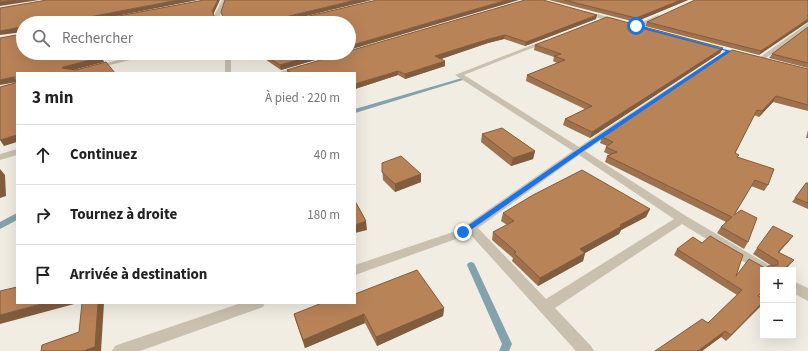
<!DOCTYPE html>
<html lang="fr">
<head>
<meta charset="utf-8">
<style>
  :root { --surface:#fff; --page:#f2f2f2; --text:#222; --muted:#767676; --line:#e0e0e0 }
  body { margin:0; font-family:"Source Sans 3",sans-serif; background:var(--page); color:var(--text) }
  .controls { position:absolute; right:12px; bottom:12px; display:grid; overflow:hidden; border-radius:0px; box-shadow:0 4px 16px #0002 }
  .controls button { width:36px; height:36px; display:grid; place-items:center; padding:0; border:0; border-bottom:1px solid var(--line); background:var(--surface); color:var(--text); font:20px sans-serif }
  .stop { position:absolute; width:12px; height:12px; margin:-9px; border:3px solid #1a73e8; border-radius:50%; background:#fff }
  .stop.end { background:#1a73e8; border-color:#fff; box-shadow:0 1px 4px #0008 }
  .list { margin:0; padding:0; list-style:none }
  h2 { display:flex; justify-content:space-between; align-items:center; height:52px; margin:0; padding:0 16px; font-size:17px }
  h2 small { font-size:13px; font-weight:400; color:var(--muted) }
  .list li { display:grid; grid-template-columns:26px 1fr auto; gap:12px; align-items:center; box-sizing:border-box; height:60px; padding:0 16px; border-top:1px solid var(--line) }
  .list b { display:block; font-size:15px; white-space:nowrap }
  .list em { font-size:13px; font-style:normal; color:var(--muted) }
  .icon { flex:none; width:22px; height:22px; fill:none; stroke:currentColor; stroke-width:2; stroke-linecap:round; stroke-linejoin:round }
  .map { position:relative; flex:none; width:808px; height:351px; overflow:hidden }
  .search { position:absolute; background:var(--surface); box-shadow:0 4px 16px #0002; left:16px; top:16px; width:340px; height:44px; display:flex; align-items:center; gap:10px; box-sizing:border-box; padding:0 14px; border-radius:22px; color:var(--muted); font-size:15px }
  .panel { position:absolute; background:var(--surface); box-shadow:0 4px 16px #0002; left:16px; top:72px; width:340px; height:232px; border-radius:0px }
  .map>svg:first-child { display:block }
  .lines { fill:none; stroke-linecap:round; stroke-linejoin:round }
  .stream { fill:#84a2ac; fill-rule:evenodd }
  .minor { fill:#c9c0af; fill-rule:evenodd }
  .wall { fill:#9f714c }
  .shaded-wall { fill:#825c3e }
  .building { fill:#b98358; stroke:#825c3e }
  .route { fill:#1a73e8 }
</style>
</head>
<body>
<div class="map">
<svg width="808" height="351" viewBox="0 0 808 351">
  <rect width="100%" height="100%" fill="#f1ede2"/>
  <g class="lines">
    <g class="stream">
      <path d="M 462,78 L 466,79 L 355,113 L 355,109 Z"/>
      <path d="M 17,213 L 17,220 L 0,229 L 0,222 Z"/>
      <path d="M 471,262 L 474,263 L 475,265 L 512,344 L 509,351 L 499,351 L 502,344 L 467,265 L 468,263 Z"/>
    </g>
    <g class="minor">
      <path d="M 222,0 L 226,0 L 220,16 L 224,23 L 218,23 L 214,16 Z"/>
      <path d="M 585,11 L 620,20 L 621,21 L 618,23 L 583,14 L 583,12 Z"/>
      <path d="M 658,15 L 661,17 L 660,18 L 638,27 L 633,26 Z"/>
      <path d="M 808,23 L 808,28 L 763,60 L 759,60 L 759,58 Z"/>
      <path d="M 545,40 L 550,41 L 464,75 L 579,147 L 727,50 L 731,50 L 731,52 L 585,151 L 686,216 L 772,267 L 773,270 L 763,270 L 762,273 L 682,224 L 555,308 L 591,346 L 594,351 L 576,351 L 470,234 L 355,275 L 355,265 L 459,230 L 573,151 L 455,75 ZM 579,155 L 674,219 L 546,299 L 478,228 Z"/>
      <path d="M 147,53 L 158,53 L 78,73 L 66,73 Z"/>
      <rect x="225" y="53" width="6" height="20"/>
      <path d="M 300,65 L 303,67 L 302,68 L 287,73 L 277,73 Z"/>
      <path d="M 17,149 L 17,155 L 0,160 L 0,154 Z"/>
      <path d="M 793,281 L 808,288 L 808,301 L 793,293 Z"/>
      <path d="M 241,303 L 265,303 L 263,307 L 140,351 L 112,351 L 115,346 L 120,344 Z"/>
    </g>
  </g>
  <g class="wall">
    <path d="M 549,0 L 688,0 L 635,22 Z"/>
    <path d="M 808,0 L 759,55 L 645,26 L 647,22 Z"/>
    <path d="M 596,19 L 525,46 L 504,39 L 488,43 L 441,59 L 445,66 L 405,79 L 398,75 L 355,89 L 355,73 L 287,73 L 287,70 Z"/>
    <path d="M 808,27 L 808,68 L 769,58 L 772,54 Z"/>
    <path d="M 535,45 L 723,48 L 720,53 L 590,138 L 563,125 L 565,119 L 585,109 L 526,81 L 527,75 L 557,63 L 553,61 L 554,57 L 534,50 Z"/>
    <path d="M 256,53 L 339,53 L 281,70 Z"/>
    <path d="M 808,69 L 808,111 L 773,102 L 759,117 L 754,115 L 735,153 L 738,157 L 768,185 L 764,191 L 751,186 L 734,215 L 748,242 L 744,249 L 717,233 L 721,227 L 726,222 L 605,162 L 607,156 L 610,155 L 604,152 L 606,147 L 607,146 L 600,143 L 602,137 Z"/>
    <path d="M 808,130 L 808,138 L 806,138 Z"/>
    <path d="M 482,134 L 535,151 L 533,159 L 511,166 L 481,142 Z"/>
    <path d="M 382,163 L 421,182 L 395,192 L 383,180 Z"/>
    <path d="M 808,183 L 808,209 L 792,202 L 795,198 Z"/>
    <path d="M 650,209 L 646,217 L 621,230 L 619,234 L 585,253 L 583,261 L 538,286 L 512,261 L 513,258 L 492,240 L 493,232 L 507,225 L 501,221 L 503,213 Z"/>
    <path d="M 789,241 L 779,252 L 789,265 L 785,270 L 763,270 L 763,292 L 759,296 L 763,299 L 763,302 L 726,341 L 721,337 L 702,351 L 655,351 L 708,323 L 737,295 L 674,255 L 677,249 L 736,276 L 766,269 L 768,266 L 772,266 L 753,254 L 757,248 Z"/>
    <path d="M 444,308 L 443,316 L 377,346 L 365,323 L 305,348 L 296,322 L 294,314 Z"/>
  </g>
  <g class="shaded-wall">
    <path d="M 13,0 L 39,0 L 0,6 L 0,2 Z"/>
    <path d="M 178,0 L 198,0 L 86,22 L 83,19 L 84,18 Z"/>
    <path d="M 218,0 L 220,0 L 213,15 L 212,11 Z"/>
    <path d="M 356,0 L 372,0 L 282,22 L 280,19 L 281,18 Z"/>
    <path d="M 507,0 L 519,0 L 349,50 L 349,46 Z"/>
    <path d="M 681,0 L 688,0 L 635,22 L 636,18 Z"/>
    <path d="M 597,15 L 596,19 L 525,46 L 526,42 Z"/>
    <path d="M 808,19 L 808,22 L 759,55 L 761,51 Z"/>
    <path d="M 21,27 L 23,32 L 0,35 L 0,31 Z"/>
    <path d="M 505,35 L 504,39 L 488,43 L 435,61 L 435,56 L 489,39 Z"/>
    <path d="M 723,48 L 720,53 L 590,138 L 592,132 Z"/>
    <path d="M 98,53 L 112,53 L 100,56 Z"/>
    <path d="M 210,53 L 224,53 L 224,56 L 198,59 L 197,55 Z"/>
    <path d="M 232,53 L 246,53 L 232,55 Z"/>
    <path d="M 323,53 L 339,53 L 281,70 L 280,65 Z"/>
    <path d="M 102,57 L 104,62 L 66,72 L 62,68 L 63,67 Z"/>
    <path d="M 445,61 L 445,66 L 405,79 L 405,74 Z"/>
    <path d="M 398,71 L 398,75 L 355,89 L 355,84 Z"/>
    <path d="M 14,77 L 17,82 L 0,85 L 0,80 Z"/>
    <path d="M 776,96 L 773,102 L 759,117 L 762,111 Z"/>
    <path d="M 17,135 L 17,142 L 4,146 L 0,140 Z"/>
    <path d="M 535,151 L 533,159 L 511,166 L 513,158 Z"/>
    <path d="M 0,169 L 5,175 L 6,196 L 0,198 Z"/>
    <path d="M 421,174 L 421,182 L 395,192 L 395,184 Z"/>
    <path d="M 650,209 L 646,217 L 621,230 L 619,234 L 578,257 L 580,249 L 620,225 Z"/>
    <path d="M 366,221 L 367,230 L 355,233 L 355,225 Z"/>
    <path d="M 793,236 L 789,241 L 774,258 L 778,252 Z"/>
    <path d="M 585,253 L 583,261 L 538,286 L 540,278 Z"/>
    <path d="M 794,260 L 785,270 L 783,270 Z"/>
    <path d="M 763,302 L 761,306 L 726,341 L 731,335 Z"/>
    <path d="M 45,303 L 78,303 L 0,324 L 0,315 Z"/>
    <path d="M 98,303 L 104,303 L 101,351 L 83,351 Z"/>
    <path d="M 444,308 L 443,316 L 377,346 L 376,337 Z"/>
    <path d="M 364,314 L 365,323 L 305,348 L 303,340 Z"/>
    <path d="M 725,331 L 721,337 L 702,351 L 698,351 Z"/>
  </g>
  <g class="building">
    <path d="M 0,0 L 13,0 L 0,2 Z"/>
    <path d="M 47,0 L 178,0 L 84,18 L 83,19 L 84,20 L 97,20 L 204,0 L 218,0 L 212,11 L 216,20 L 224,20 L 221,12 L 225,0 L 356,0 L 281,18 L 280,19 L 292,20 L 377,0 L 507,0 L 349,46 L 349,23 L 23,23 L 23,53 L 99,53 L 102,57 L 63,67 L 62,68 L 76,70 L 106,62 L 115,73 L 17,73 L 17,135 L 0,140 L 0,87 L 15,83 L 16,78 L 14,77 L 0,80 L 0,38 L 22,34 L 22,29 L 21,27 L 0,31 L 0,8 Z"/>
    <path d="M 525,0 L 543,0 L 597,15 L 526,42 L 505,35 L 489,39 L 435,56 L 445,61 L 405,74 L 398,71 L 355,84 L 355,73 L 292,73 L 287,70 L 344,53 L 349,53 L 349,51 Z"/>
    <path d="M 564,0 L 681,0 L 636,18 Z"/>
    <path d="M 695,0 L 808,0 L 808,15 L 807,16 L 808,16 L 808,19 L 761,51 L 647,22 Z"/>
    <path d="M 607,17 L 723,48 L 592,132 L 565,119 L 592,106 L 527,75 L 565,60 L 554,56 L 561,54 L 535,45 Z"/>
    <path d="M 808,27 L 808,63 L 772,54 Z"/>
    <path d="M 732,50 L 808,69 L 808,105 L 776,96 L 762,111 L 757,110 L 735,153 L 739,155 L 737,157 L 774,169 L 768,185 L 755,180 L 734,215 L 741,210 L 757,218 L 748,242 L 721,227 L 732,217 L 607,156 L 617,152 L 606,147 L 613,142 L 602,137 Z"/>
    <path d="M 197,53 L 210,53 L 197,55 Z"/>
    <path d="M 262,53 L 323,53 L 280,65 Z"/>
    <path d="M 502,128 L 535,151 L 513,158 L 482,134 Z"/>
    <path d="M 401,156 L 421,174 L 395,184 L 382,172 L 382,163 Z"/>
    <path d="M 582,170 L 650,209 L 620,225 L 622,226 L 580,249 L 585,253 L 540,278 L 514,253 L 516,252 L 493,232 L 514,221 L 503,213 L 533,195 Z"/>
    <path d="M 806,183 L 808,183 L 808,203 L 795,198 Z"/>
    <path d="M 355,201 L 366,221 L 355,225 Z"/>
    <path d="M 773,226 L 793,236 L 778,252 L 794,260 L 783,270 L 763,270 L 763,291 L 758,296 L 763,299 L 763,302 L 731,335 L 725,331 L 698,351 L 655,351 L 702,319 L 708,323 L 742,290 L 677,249 L 693,237 L 702,243 L 710,236 L 743,255 L 736,276 L 749,259 L 767,269 L 768,266 L 778,265 L 778,261 L 757,248 Z"/>
    <path d="M 417,270 L 444,308 L 376,337 L 364,314 L 303,340 L 294,314 L 322,303 L 355,303 L 355,294 Z"/>
    <path d="M 17,287 L 17,303 L 45,303 L 0,315 L 0,291 Z"/>
    <path d="M 82,303 L 98,303 L 95,347 L 83,351 L 41,351 L 42,345 L 79,332 Z"/>
  </g>
  <path class="route" d="M 635,25 L 731,51 L 582,152 L 465,234 L 460,234 L 460,231 L 577,150 L 726,51 L 635,27 Z"/>
</svg>
<div class="controls">
<button>+</button>
<button>−</button>
</div>
<div class="stop" style="left:636px;top:26px"></div>
<div class="stop end" style="left:463px;top:232px"></div>
<div class="search"><svg class="icon" aria-label="search" viewBox="0 0 24 24"><circle cx="10" cy="10" r="6"/><path d="M15 15l6 6"/></svg>Rechercher</div>
<section class="panel">
<h2>3 min<small>À pied · 220 m</small></h2>
<ul class="list">
<li><svg class="icon" aria-label="ahead" viewBox="0 0 24 24"><path d="M12 20V5M6 11l6-6 6 6"/></svg><div><b>Continuez</b></div><em>40 m</em></li>
<li><svg class="icon" aria-label="right" viewBox="0 0 24 24"><path d="M7 20v-9h11M14 6l5 5-5 5"/></svg><div><b>Tournez à droite</b></div><em>180 m</em></li>
<li><svg class="icon" aria-label="arrive" viewBox="0 0 24 24"><path d="M6 21V4h12l-3 4 3 4H6"/></svg><div><b>Arrivée à destination</b></div></li>
</ul>
</section>
</div>
</body>
</html>
